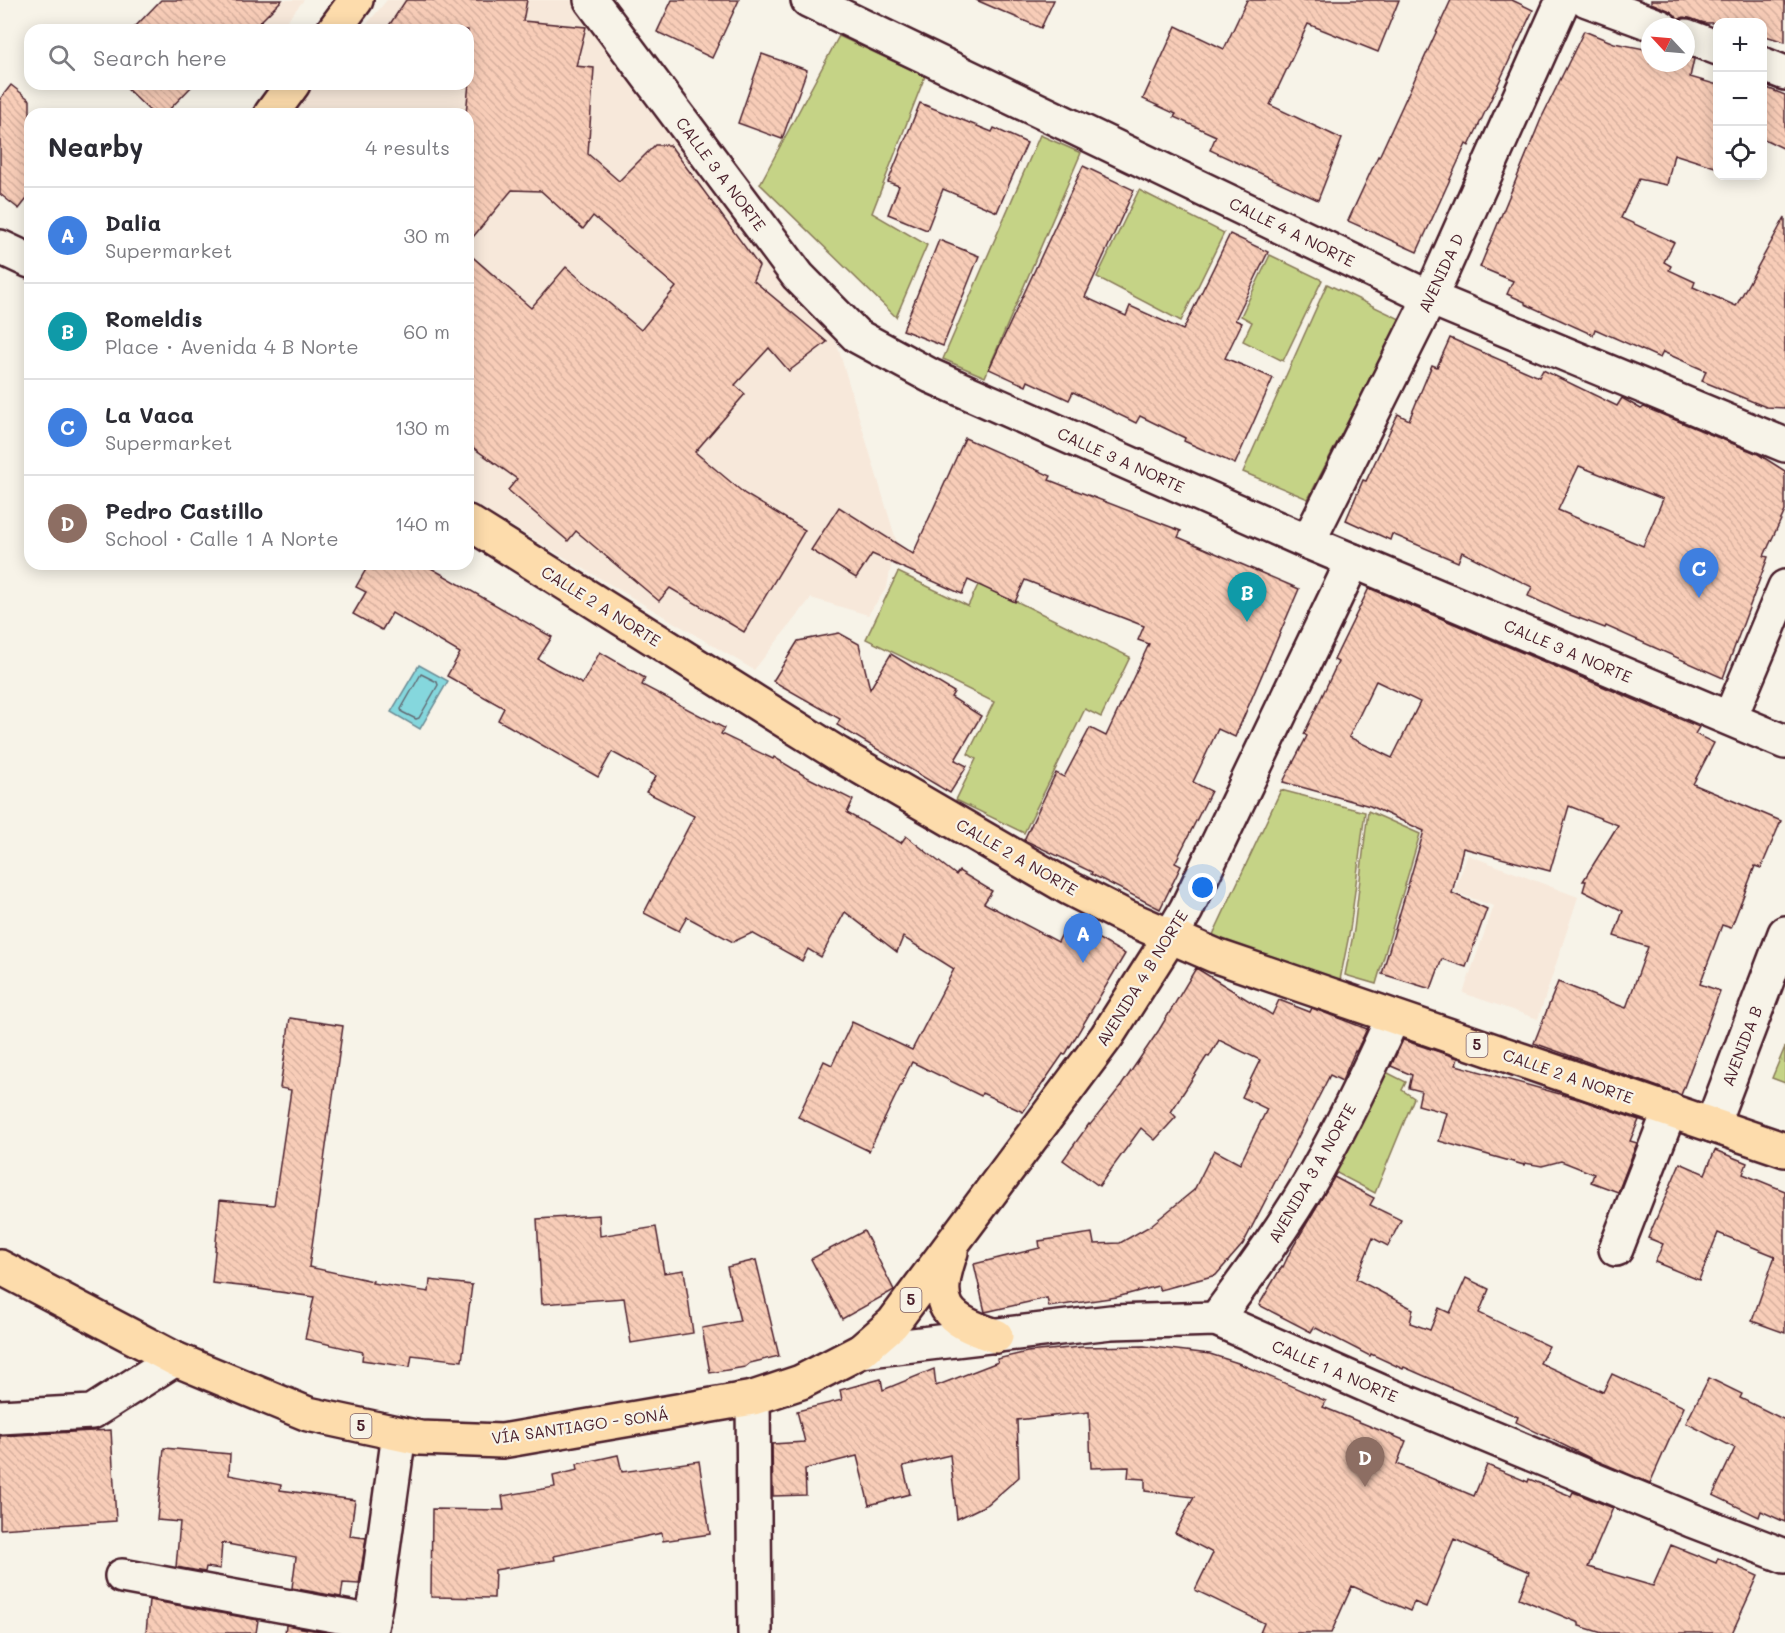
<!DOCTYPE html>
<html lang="en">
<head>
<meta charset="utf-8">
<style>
  :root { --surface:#fff; --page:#f2f2f3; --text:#2b2b33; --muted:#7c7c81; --line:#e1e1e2; --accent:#db2777 }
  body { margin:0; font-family:Mali,sans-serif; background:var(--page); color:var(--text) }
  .controls { position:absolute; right:18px; top:18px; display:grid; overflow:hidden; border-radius:12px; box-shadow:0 3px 15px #0003 }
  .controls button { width:54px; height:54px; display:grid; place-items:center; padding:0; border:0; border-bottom:2px solid var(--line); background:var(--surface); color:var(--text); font:30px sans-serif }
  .compass { position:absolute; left:1641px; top:18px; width:54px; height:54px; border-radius:50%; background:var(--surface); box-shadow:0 3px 15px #0003; rotate:296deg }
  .you { position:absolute; left:1203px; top:888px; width:21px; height:21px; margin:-15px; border:4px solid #fff; border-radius:50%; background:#1a73e8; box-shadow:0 0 0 9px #1a73e833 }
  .badge { display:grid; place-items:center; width:39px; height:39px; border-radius:50%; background:var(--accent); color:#fff; font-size:20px; font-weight:700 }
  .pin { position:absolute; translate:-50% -50px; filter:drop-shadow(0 2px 3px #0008) }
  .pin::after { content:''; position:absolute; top:32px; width:21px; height:18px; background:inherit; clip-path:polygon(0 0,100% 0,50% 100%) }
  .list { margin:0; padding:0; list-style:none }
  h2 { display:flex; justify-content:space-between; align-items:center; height:78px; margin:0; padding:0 24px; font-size:26px }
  h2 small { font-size:20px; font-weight:400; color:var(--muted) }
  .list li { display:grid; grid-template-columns:39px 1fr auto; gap:18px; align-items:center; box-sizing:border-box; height:96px; padding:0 24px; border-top:2px solid var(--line) }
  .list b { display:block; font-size:22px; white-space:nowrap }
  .list p { margin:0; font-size:20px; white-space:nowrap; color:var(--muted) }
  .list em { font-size:20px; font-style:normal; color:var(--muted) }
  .icon { flex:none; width:33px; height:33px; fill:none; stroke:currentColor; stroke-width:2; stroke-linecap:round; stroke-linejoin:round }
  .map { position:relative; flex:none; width:1785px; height:1633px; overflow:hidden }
  .search { position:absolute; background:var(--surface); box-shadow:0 3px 15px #0003; left:24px; top:24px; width:450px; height:66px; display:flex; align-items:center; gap:15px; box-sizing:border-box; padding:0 21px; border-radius:18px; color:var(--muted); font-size:22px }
  .panel { position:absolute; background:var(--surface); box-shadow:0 3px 15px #0003; left:24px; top:108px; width:450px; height:462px; border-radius:18px }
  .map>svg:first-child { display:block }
  .built { fill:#f7e8da }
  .green { fill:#c5d386; stroke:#887958; stroke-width:1.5 }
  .forest { fill:url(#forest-crowns); stroke:#887958; stroke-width:1.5 }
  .water { fill:#85d7dd; stroke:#6d8d96; stroke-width:1.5 }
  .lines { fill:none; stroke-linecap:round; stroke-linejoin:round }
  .shore { stroke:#626972; stroke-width:1.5 }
  .building { fill:url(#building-back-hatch); stroke:#4a1f2b; stroke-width:1.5; fill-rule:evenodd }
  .minor-casing { stroke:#4a1f2b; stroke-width:38 }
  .major-casing { stroke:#4a1f2b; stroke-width:38 }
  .minor { stroke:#f7f3e8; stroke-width:33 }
  .major { stroke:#fddcac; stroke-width:33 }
  .labels { text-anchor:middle; stroke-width:4.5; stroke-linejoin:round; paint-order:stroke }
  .shield { fill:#f7f3e8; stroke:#7e5f64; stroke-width:1.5 }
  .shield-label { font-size:15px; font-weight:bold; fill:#4a1f2b }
  .street-label { font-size:16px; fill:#4a1f2b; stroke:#f7f3e8 }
</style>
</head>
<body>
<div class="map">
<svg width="1785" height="1633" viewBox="0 0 1785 1633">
  <defs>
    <pattern id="forest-crowns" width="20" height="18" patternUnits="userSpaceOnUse" patternTransform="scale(1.5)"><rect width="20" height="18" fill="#c5d386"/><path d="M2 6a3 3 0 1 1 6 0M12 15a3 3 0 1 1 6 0" fill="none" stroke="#abb574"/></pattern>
    <pattern id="building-back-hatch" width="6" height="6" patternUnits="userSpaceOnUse" patternTransform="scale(1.5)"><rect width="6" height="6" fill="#f8cdb8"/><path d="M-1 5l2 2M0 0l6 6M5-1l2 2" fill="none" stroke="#d6b09e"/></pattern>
  </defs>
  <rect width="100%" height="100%" fill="#f7f3e8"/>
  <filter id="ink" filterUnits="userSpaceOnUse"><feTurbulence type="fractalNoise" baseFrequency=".0167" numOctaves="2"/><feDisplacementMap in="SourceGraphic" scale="12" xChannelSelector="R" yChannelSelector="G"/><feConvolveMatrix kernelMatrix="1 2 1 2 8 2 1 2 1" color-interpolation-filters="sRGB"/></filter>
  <g filter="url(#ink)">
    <g class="built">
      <path d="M 224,0 L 304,0 L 279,30 L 249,30 Z"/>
      <path d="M 387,0 L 577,0 L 771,267 L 837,344 L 896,540 L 887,587 L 868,615 L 811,598 L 754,670 L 468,500 L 468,114 L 293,114 L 316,84 L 468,84 L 468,30 L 362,30 Z"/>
      <path d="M 1468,855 L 1578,897 L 1538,1019 L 1463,993 L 1494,906 L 1454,892 Z"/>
    </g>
    <g class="green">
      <path d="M 839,36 L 925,76 L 872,213 L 927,245 L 896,317 L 760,184 Z"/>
      <path d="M 1040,135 L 1081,153 L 985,377 L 943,359 Z"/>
      <path d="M 1139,190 L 1224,233 L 1181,321 L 1097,277 Z"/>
      <path d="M 1270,255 L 1322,280 L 1283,361 L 1243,341 L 1252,322 L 1241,316 Z"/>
      <path d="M 1327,284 L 1400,319 L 1308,499 L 1243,472 Z"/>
      <path d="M 898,572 L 968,606 L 979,583 L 1130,657 L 1101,717 L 1085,709 L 1024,833 L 956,800 L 976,759 L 968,754 L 994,702 L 866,639 Z"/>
      <path d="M 1281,790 L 1365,812 L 1350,930 L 1340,980 L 1211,939 Z"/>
      <path d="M 1368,811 L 1420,834 L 1376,984 L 1345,975 L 1354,930 Z"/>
      <path d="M 1382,1070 L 1406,1082 L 1402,1090 L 1414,1098 L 1375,1193 L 1331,1170 Z"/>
    </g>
    <path class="forest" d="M 1785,1047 L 1785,1083 L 1772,1078 Z"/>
    <path class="water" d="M 419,665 L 448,681 L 420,729 L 391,712 Z"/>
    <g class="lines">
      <path class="shore" d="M 421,674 L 437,682 L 438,685 L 419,718 L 416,719 L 402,712 L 401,709 Z"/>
    </g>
    <g class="building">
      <path d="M 161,0 L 282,0 L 252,30 L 132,30 Z"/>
      <path d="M 406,0 L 527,0 L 523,21 L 586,27 L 576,66 L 594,68 L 588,154 L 619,181 L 655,145 L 670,145 L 759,266 L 753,280 L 827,342 L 789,371 L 769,348 L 735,385 L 745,394 L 695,452 L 745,494 L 805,530 L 744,632 L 670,588 L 659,601 L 576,531 L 568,541 L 508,490 L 517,479 L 468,444 L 468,253 L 531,308 L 566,267 L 641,330 L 676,287 L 593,216 L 583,229 L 541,191 L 512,190 L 468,243 L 466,114 L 470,72 L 468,71 L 468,30 L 386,30 Z"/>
      <path d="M 672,0 L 739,0 L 712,58 L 657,32 Z"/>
      <path d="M 976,0 L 1054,0 L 1041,28 Z"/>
      <path d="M 1247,0 L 1399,0 L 1378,52 L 1308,24 L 1270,105 L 1342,139 L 1318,200 L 1210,150 L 1216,136 L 1174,117 L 1176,114 L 1143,99 L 1176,26 L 1224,49 Z"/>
      <path d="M 1451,0 L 1512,0 L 1533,10 L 1469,146 L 1466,144 L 1417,252 L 1348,221 L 1378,156 L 1379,157 Z"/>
      <path d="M 1651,0 L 1785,0 L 1785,42 L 1762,35 L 1762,22 L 1705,23 L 1684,17 L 1678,20 L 1675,15 L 1668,10 L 1651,3 Z"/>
      <path d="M 1584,31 L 1614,43 L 1650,50 L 1650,63 L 1686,63 L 1686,56 L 1694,59 L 1690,77 L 1718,85 L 1718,168 L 1674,154 L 1667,185 L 1639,179 L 1621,218 L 1674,242 L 1664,262 L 1671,266 L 1669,270 L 1695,282 L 1693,287 L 1736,306 L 1785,217 L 1785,408 L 1766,407 L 1702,381 L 1706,371 L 1663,352 L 1660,358 L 1595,329 L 1593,335 L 1525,304 L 1525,302 L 1507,294 L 1513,281 L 1480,267 L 1541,119 Z"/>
      <path d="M 762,54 L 807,70 L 782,139 L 738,123 Z"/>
      <path d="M 122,84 L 194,84 L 165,114 L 153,114 Z"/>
      <path d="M 11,85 L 30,100 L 30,195 L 19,209 L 0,194 L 0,99 Z"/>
      <path d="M 1762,86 L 1785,95 L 1785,149 L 1762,138 Z"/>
      <path d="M 920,103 L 992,132 L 994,128 L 1027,143 L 997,212 L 943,189 L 927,230 L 888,214 L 899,186 L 888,182 Z"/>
      <path d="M 1083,166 L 1134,190 L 1085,297 L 1126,316 L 1130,306 L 1183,330 L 1230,234 L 1268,252 L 1235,320 L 1242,323 L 1225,358 L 1273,378 L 1235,464 L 1184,441 L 1185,438 L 1140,416 L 1136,423 L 1073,392 L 1069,400 L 1028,381 L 1026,386 L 989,369 Z"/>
      <path d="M 939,240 L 979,256 L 943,346 L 903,330 Z"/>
      <path d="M 1450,338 L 1539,377 L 1543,370 L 1617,406 L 1622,398 L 1641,409 L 1644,407 L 1758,454 L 1785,471 L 1785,511 L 1764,556 L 1768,557 L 1723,678 L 1606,626 L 1605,628 L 1565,613 L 1528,596 L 1532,587 L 1462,552 L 1458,562 L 1392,534 L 1390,540 L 1346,520 L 1363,480 L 1366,481 L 1398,414 L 1409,420 L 1432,365 L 1437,367 ZM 1579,466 L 1663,499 L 1643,546 L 1558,510 Z"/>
      <path d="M 965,438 L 1051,476 L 1049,480 L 1181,531 L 1178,537 L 1299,589 L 1235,737 L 1218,729 L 1193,782 L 1211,791 L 1175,863 L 1181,866 L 1160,909 L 1091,874 L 1092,872 L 1024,840 L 1056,773 L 1064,777 L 1090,728 L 1106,736 L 1149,644 L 1138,640 L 1144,626 L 1025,580 L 1015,602 L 968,580 L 962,594 L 872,554 L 856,578 L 811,550 L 839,507 L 913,554 Z"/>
      <path d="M 369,564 L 424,564 L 552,637 L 538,659 L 582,684 L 600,652 L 645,678 L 642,685 L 724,728 L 721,734 L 773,759 L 774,757 L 805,776 L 853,800 L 847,813 L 901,843 L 906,836 L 956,875 L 959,871 L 992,891 L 984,903 L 1058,942 L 1068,921 L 1125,954 L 1065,1055 L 1063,1054 L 1023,1112 L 982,1093 L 981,1096 L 912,1062 L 869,1151 L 798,1117 L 824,1061 L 832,1065 L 852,1022 L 912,1050 L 954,969 L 903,937 L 897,952 L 845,912 L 821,957 L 808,949 L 802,961 L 752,933 L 733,942 L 687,917 L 679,931 L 644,913 L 694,816 L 646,792 L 656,776 L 612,752 L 598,777 L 498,720 L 504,708 L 447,676 L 460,653 L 392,613 L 382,630 L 353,614 L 366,592 L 356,587 Z"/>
      <path d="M 1369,588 L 1699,727 L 1695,734 L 1714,743 L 1693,784 L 1781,821 L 1761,868 L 1755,866 L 1731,928 L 1722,925 L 1700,984 L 1720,991 L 1681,1095 L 1534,1043 L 1558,982 L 1626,1008 L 1648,947 L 1614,936 L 1623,911 L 1583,891 L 1586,881 L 1583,881 L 1618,825 L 1569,806 L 1550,871 L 1463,848 L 1452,893 L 1487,909 L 1466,967 L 1442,959 L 1431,989 L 1382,974 L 1424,831 L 1370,806 L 1283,782 L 1307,736 L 1304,734 L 1338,662 L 1334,660 ZM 1376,681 L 1420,702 L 1392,758 L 1349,737 Z"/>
      <path d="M 839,633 L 859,644 L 870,689 L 891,654 L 954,692 L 951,697 L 981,716 L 955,760 L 967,766 L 950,793 L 837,725 L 840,719 L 773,681 L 798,641 Z"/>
      <path d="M 1196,968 L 1272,1015 L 1279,1000 L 1310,1012 L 1312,1008 L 1367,1029 L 1356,1052 L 1355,1051 L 1342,1081 L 1330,1075 L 1243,1244 L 1216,1275 L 1160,1290 L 1158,1286 L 1117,1297 L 1049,1307 L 1047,1298 L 985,1312 L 974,1264 L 1040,1248 L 1039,1241 L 1092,1233 L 1094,1244 L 1120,1243 L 1150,1226 L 1194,1190 L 1214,1150 L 1240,1164 L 1267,1109 L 1242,1097 L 1260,1060 L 1219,1040 L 1209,1057 L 1207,1056 L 1171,1112 L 1176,1117 L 1155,1140 L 1141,1128 L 1099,1186 L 1063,1160 L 1089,1124 L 1090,1125 L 1121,1086 L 1159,1030 Z"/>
      <path d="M 290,1018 L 343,1026 L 309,1267 L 373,1281 L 372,1283 L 429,1292 L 430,1280 L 472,1285 L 462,1361 L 412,1355 L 410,1367 L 362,1360 L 363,1352 L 305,1339 L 314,1297 L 259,1289 L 259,1288 L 212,1283 L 220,1200 L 274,1205 L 291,1090 L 280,1088 Z"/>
      <path d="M 1403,1040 L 1458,1058 L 1456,1065 L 1581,1100 L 1639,1120 L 1630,1141 L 1637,1143 L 1618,1192 L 1591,1182 L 1594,1174 L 1561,1161 L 1542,1166 L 1525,1163 L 1524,1165 L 1439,1141 L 1447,1113 L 1418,1105 L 1421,1091 L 1409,1088 L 1412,1075 L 1391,1066 Z"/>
      <path d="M 1715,1150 L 1747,1163 L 1743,1174 L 1785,1191 L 1785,1333 L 1752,1321 L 1775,1256 L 1718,1233 L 1699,1280 L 1655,1262 L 1663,1244 L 1648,1238 L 1680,1163 L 1705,1174 Z"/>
      <path d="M 1334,1177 L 1374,1198 L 1370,1205 L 1401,1220 L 1388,1246 L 1373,1238 L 1356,1279 L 1413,1309 L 1410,1323 L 1430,1330 L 1439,1308 L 1450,1313 L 1466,1278 L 1489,1289 L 1479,1313 L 1549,1346 L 1540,1363 L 1603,1392 L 1612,1374 L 1684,1407 L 1650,1483 L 1588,1457 L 1516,1422 L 1518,1417 L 1404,1367 L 1403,1369 L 1371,1354 L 1370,1356 L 1314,1327 L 1311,1332 L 1259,1305 L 1282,1266 L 1283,1267 L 1290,1252 Z"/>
      <path d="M 599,1215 L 600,1236 L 656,1227 L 664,1273 L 684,1270 L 693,1333 L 631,1343 L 624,1298 L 542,1304 L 537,1219 Z"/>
      <path d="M 864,1231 L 894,1290 L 842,1319 L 811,1259 Z"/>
      <path d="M 756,1260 L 779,1356 L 750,1363 L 745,1367 L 710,1373 L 702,1328 L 740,1321 L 727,1267 Z"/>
      <path d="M 1144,1346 L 1210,1354 L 1238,1363 L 1326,1401 L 1323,1407 L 1406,1441 L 1397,1464 L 1474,1496 L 1487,1465 L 1528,1482 L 1529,1479 L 1571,1496 L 1573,1492 L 1613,1508 L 1588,1567 L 1653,1586 L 1671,1545 L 1716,1563 L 1718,1558 L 1758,1576 L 1732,1633 L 1602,1633 L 1579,1626 L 1579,1623 L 1519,1598 L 1529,1572 L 1454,1539 L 1426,1607 L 1414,1602 L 1410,1611 L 1352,1586 L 1331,1633 L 1260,1633 L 1264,1623 L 1195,1590 L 1213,1553 L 1175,1533 L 1194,1497 L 1145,1491 L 1145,1479 L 1128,1478 L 1129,1467 L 1091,1468 L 1089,1412 L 1017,1420 L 1019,1477 L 988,1504 L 957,1519 L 950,1455 L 903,1466 L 910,1494 L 869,1505 L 857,1456 L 805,1469 L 806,1495 L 773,1496 L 772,1444 L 805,1442 L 797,1411 L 842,1400 L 840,1390 L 881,1379 L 883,1390 L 934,1369 L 936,1386 L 998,1362 L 997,1359 L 1027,1352 L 1081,1347 Z"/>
      <path d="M 1709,1378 L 1742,1394 L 1740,1398 L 1785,1420 L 1785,1522 L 1761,1511 L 1759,1517 L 1713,1495 L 1735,1448 L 1686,1423 Z"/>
      <path d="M 111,1430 L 116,1521 L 0,1529 L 0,1436 Z"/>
      <path d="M 164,1448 L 230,1454 L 229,1475 L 281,1485 L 280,1490 L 355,1500 L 350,1536 L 366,1538 L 359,1584 L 343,1583 L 341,1597 L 292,1588 L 296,1557 L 222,1543 L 220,1569 L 206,1567 L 205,1572 L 176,1567 L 180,1522 L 157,1520 Z"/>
      <path d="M 618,1455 L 622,1472 L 699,1461 L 710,1534 L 663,1541 L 662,1533 L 554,1556 L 555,1560 L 495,1570 L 494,1598 L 431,1597 L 432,1509 L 504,1510 L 502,1496 L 555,1487 L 553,1476 L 578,1470 L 577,1464 Z"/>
      <path d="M 149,1600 L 258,1620 L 256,1633 L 146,1633 Z"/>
      <path d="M 286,1625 L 328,1633 L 285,1633 Z"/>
    </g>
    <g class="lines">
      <defs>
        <g id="minor">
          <path d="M 591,0 L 798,276 L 857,336 L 931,376 L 1308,542 L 1785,742"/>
          <path d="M 808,0 L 1430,298 L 1785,445"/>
          <path d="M 1587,0 L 1661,27"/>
          <path d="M 1686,36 L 1718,48"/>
          <path d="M 1762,64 L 1785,73"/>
          <path d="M 0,247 L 30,261"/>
          <path d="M 1308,542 L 1430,298 L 1563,0"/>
          <path d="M 1730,718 L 1785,587"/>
          <path d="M 1170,937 L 1186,910 L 1353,561"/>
          <path d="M 1712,1125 L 1785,933"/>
          <path d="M 1616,1249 L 1670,1110"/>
          <path d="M 1216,1319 C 1251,1272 1286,1224 1316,1172 C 1344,1122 1369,1070 1393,1017"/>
          <path d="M 861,1351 L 1111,1322 L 1216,1319 L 1384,1393 L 1691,1520 L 1785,1556"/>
          <path d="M 753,1398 L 755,1633"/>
          <path d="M 0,1417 L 92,1412 L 175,1359"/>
          <path d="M 122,1576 L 372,1622"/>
          <path d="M 370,1633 L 376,1599 L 399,1434"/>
        </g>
        <g id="major">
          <path d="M 334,30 L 356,0"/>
          <path d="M 271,114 L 293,84"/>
          <path d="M 468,522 L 838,754 L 1069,888 L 1126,917 L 1216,956 L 1785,1150"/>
          <path d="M 951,1252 C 932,1305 945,1320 996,1336"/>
          <path d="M 0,1267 L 175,1359 L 308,1414 L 420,1438 L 502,1441 L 753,1398 L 801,1382 L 861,1351 L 893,1323 L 1107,1036 L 1170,937"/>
        </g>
      </defs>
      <use href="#minor" class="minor-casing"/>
      <use href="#major" class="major-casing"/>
      <use href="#minor" class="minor"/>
      <use href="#major" class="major"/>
    </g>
  </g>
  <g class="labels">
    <g class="shield">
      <rect x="1466.5" y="1033" width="21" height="24" rx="4.5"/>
      <rect x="900.5" y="1288" width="21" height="24" rx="4.5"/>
      <rect x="350.5" y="1414" width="21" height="24" rx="4.5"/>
    </g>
    <g class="shield-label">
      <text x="1477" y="1050">5</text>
      <text x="911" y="1305">5</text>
      <text x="361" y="1431">5</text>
    </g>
    <g class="street-label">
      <text transform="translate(721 174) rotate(53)" y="6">CALLE 3 A NORTE</text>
      <text transform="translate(1292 232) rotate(26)" y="6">CALLE 4 A NORTE</text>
      <text transform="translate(1441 273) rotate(-65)" y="6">AVENIDA D</text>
      <text transform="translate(1121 460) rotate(24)" y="6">CALLE 3 A NORTE</text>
      <text transform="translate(601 606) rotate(32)" y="6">CALLE 2 A NORTE</text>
      <text transform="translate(1568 651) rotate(23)" y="6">CALLE 3 A NORTE</text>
      <text transform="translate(1017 857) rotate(30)" y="6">CALLE 2 A NORTE</text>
      <text transform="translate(1142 978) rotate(-58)" y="6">AVENIDA 4 B NORTE</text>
      <text transform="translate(1742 1046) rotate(-69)" y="6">AVENIDA B</text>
      <text transform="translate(1568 1076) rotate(19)" y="6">CALLE 2 A NORTE</text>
      <text transform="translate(1312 1173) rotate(-60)" y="6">AVENIDA 3 A NORTE</text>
      <text transform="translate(1335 1371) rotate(23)" y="6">CALLE 1 A NORTE</text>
      <text transform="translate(580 1426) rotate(-8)" y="6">VÍA SANTIAGO - SONÁ</text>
    </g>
  </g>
</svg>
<div class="controls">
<button>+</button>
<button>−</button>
<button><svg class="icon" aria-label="locate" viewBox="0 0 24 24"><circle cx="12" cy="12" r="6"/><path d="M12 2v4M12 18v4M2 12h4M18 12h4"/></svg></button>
</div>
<svg class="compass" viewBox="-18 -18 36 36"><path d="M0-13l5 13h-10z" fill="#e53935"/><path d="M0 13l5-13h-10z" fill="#7c7c81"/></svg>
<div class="you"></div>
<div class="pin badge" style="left:1083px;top:963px;background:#3f7fe0">A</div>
<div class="pin badge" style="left:1247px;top:622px;background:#0f9aa8">B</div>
<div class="pin badge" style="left:1699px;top:598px;background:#3f7fe0">C</div>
<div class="pin badge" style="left:1365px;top:1487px;background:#8d6e63">D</div>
<div class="search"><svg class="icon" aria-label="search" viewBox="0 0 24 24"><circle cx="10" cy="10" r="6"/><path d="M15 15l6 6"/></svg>Search here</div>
<section class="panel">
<h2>Nearby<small>4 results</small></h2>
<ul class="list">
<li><span class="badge" style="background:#3f7fe0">A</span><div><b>Dalia</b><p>Supermarket</p></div><em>30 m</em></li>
<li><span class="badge" style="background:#0f9aa8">B</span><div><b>Romeldis</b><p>Place · Avenida 4 B Norte</p></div><em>60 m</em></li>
<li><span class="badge" style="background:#3f7fe0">C</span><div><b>La Vaca</b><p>Supermarket</p></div><em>130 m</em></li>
<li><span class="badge" style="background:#8d6e63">D</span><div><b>Pedro Castillo</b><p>School · Calle 1 A Norte</p></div><em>140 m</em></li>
</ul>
</section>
</div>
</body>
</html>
